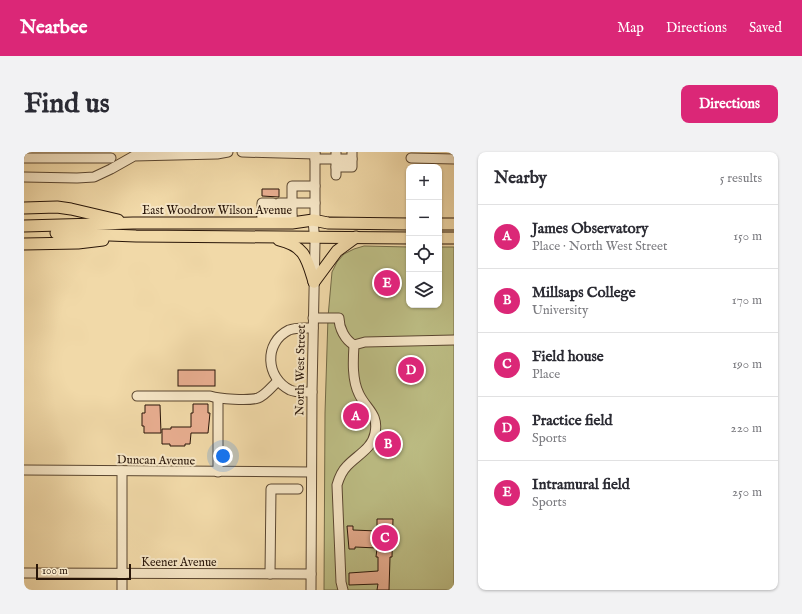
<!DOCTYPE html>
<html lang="en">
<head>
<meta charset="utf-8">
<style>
  :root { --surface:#fff; --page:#f2f2f3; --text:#2b2b33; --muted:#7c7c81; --line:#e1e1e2; --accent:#db2777 }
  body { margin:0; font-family:"IM FELL English",serif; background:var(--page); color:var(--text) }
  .controls { position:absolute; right:12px; top:12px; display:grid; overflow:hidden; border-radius:8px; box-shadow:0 1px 3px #0004 }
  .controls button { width:36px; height:36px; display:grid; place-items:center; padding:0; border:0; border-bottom:1px solid var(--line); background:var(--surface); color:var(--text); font:20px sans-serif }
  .scale { position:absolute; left:12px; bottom:10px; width:95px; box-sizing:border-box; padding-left:4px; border:2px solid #281508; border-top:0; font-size:11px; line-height:14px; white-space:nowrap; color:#281508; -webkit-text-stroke:3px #f6e6c6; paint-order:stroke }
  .you { position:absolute; left:199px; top:304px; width:14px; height:14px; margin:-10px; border:3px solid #fff; border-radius:50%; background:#1a73e8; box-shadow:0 0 0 6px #1a73e833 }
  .badge { display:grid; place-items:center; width:26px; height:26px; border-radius:50%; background:var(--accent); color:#fff; font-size:13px; font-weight:700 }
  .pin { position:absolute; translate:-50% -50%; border:2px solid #fff; box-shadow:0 1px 4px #0006 }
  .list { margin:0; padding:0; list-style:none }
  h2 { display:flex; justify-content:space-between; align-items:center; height:52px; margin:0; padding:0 16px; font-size:17px }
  h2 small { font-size:13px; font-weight:400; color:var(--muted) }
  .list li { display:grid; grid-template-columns:26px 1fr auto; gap:12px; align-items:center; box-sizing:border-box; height:64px; padding:0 16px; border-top:1px solid var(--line) }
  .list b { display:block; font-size:15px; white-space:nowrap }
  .list p { margin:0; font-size:13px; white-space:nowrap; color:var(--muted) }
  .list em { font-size:13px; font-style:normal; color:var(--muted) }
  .icon { flex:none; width:22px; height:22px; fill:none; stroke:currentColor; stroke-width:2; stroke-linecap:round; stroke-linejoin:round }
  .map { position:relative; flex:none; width:430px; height:438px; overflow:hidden; border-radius:8px }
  header { display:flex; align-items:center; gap:24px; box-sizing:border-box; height:56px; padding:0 20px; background:var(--accent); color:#fff }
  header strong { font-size:19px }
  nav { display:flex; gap:22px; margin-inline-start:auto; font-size:14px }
  .intro { display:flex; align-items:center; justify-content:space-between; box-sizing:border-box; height:96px; padding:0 24px }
  h1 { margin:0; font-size:28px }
  .button { padding:10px 18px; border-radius:8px; background:var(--accent); color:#fff; font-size:14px; font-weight:700 }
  main { display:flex; gap:24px; padding:0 24px }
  aside { flex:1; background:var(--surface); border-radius:8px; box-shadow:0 1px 3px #0004 }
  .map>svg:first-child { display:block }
  .pitch { fill:#bdbe85; stroke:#726a46 }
  .building { fill:#e9ae91; stroke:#281508 }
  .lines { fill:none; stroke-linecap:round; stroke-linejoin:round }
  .minor-casing { stroke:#5a4630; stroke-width:11 }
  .major-casing { stroke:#281508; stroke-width:13 }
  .minor { stroke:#f6e6c6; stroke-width:9 }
  .major { stroke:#f1d9a8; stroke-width:11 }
  .labels { text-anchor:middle; stroke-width:4; stroke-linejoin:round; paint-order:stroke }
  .street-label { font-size:12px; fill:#281508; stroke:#f6e6c6 }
</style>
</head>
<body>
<header>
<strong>Nearbee</strong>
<nav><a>Map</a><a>Directions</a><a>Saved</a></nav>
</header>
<div class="intro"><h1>Find us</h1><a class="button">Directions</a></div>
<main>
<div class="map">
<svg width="430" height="438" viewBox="0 0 430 438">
  <rect width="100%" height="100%" fill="#f1d9a8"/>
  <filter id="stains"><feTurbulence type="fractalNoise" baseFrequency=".005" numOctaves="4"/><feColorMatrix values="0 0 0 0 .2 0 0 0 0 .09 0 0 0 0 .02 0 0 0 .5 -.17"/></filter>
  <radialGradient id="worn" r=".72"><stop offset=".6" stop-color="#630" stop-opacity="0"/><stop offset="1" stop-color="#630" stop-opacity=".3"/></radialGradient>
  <path class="pitch" d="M 340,94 L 385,95 L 385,153 L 415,153 L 415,95 L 430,95 L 430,438 L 300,438 L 301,261 L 304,165 L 308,120 L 313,110 L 320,102 L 330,97 Z"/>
  <g class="building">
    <path d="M 238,37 L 255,37 L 255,45 L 238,44 Z"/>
    <rect x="154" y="218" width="37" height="16"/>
    <path d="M 169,252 L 184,252 L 184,261 L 186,261 L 184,281 L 167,281 L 166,292 L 161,292 L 161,294 L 146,294 L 146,292 L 138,292 L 138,277 L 147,277 L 147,275 L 167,275 L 167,261 L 169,261 Z"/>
    <path d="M 121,253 L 136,253 L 137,281 L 120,281 L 120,274 L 118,274 L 118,261 L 121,261 Z"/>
    <path d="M 353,367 L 369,367 L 368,405 L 366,405 L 365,438 L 353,438 L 354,432 L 325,433 L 325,421 L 354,419 L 354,405 L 352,405 L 353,396 L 331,395 L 331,397 L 325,397 L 323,374 L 329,374 L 329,378 L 353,379 Z"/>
  </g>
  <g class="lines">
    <defs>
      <g id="minor">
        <path d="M 218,0 L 291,2"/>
        <path d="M 0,6 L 87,6"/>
        <path d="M 387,6 L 430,7"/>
        <path d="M 291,7 L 328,7"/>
        <path d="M 312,15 L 328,15 L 328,0"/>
        <path d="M 312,23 L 312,0"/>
        <path d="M 0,25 L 53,26 L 70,25 L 87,17 L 110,4 L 193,2 L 204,0"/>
        <path d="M 255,51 L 291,51"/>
        <path d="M 238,64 L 268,64"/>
        <path d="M 238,71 L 238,51 L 249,51"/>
        <path d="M 268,71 L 268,34 L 291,34"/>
        <path d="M 289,166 L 315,166 C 315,176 321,188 330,193"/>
        <path d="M 288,240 C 280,240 273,241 266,238 C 242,226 239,191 265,178 C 272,175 281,176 289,176"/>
        <path d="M 113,244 L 186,244 C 195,247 225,249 234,246 C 242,243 248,234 254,229"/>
        <path d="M 0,318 L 287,320"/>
        <path d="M 194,320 L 194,247"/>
        <path d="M 0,421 L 287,422"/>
        <path d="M 246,422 L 247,337 L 274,337"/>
        <path d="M 98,438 L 98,319"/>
        <path d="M 287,438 L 288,240 L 291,91 L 289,68 L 291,65 L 291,0"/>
        <path d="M 319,438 L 317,430 L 313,333 C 315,326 318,319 323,314 C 333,303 348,297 351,281 C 355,262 342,257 335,242 C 328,228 329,209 330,193 L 341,190 L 430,188"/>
      </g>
      <g id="major">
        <path d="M 0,56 L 33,55 L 47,57 L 94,68"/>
        <path d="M 415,72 L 430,72"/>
        <path d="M 0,74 L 109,71 L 268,71 L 289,68 L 304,71 L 385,72"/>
        <path d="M 32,81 L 112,84 L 385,86"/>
        <path d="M 415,86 L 430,86"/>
        <path d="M 255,88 C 281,94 283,107 290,130"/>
        <path d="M 0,92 L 54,91 L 79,88"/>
        <path d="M 290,130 L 313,99 L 332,85"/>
      </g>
    </defs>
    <use href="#minor" class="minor-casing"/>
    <use href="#major" class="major-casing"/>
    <use href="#minor" class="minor"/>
    <use href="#major" class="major"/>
  </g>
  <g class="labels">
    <g class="street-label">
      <text x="193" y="62">East Woodrow Wilson Avenue</text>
      <text transform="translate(276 218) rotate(-89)" y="4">North West Street</text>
      <text transform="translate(132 308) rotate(1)" y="4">Duncan Avenue</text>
      <text x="155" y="414">Keener Avenue</text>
    </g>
  </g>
  <rect width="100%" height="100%" filter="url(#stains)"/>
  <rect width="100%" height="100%" fill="url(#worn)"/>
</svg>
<div class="controls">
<button>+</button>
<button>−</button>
<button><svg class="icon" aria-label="locate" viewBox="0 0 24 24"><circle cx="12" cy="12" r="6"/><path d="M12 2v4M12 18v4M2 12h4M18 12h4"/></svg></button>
<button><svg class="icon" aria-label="layers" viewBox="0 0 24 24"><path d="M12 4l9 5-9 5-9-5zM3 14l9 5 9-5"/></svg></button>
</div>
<div class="scale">100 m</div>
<div class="you"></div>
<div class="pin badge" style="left:332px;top:264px">A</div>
<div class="pin badge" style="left:364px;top:292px">B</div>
<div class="pin badge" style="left:361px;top:386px">C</div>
<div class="pin badge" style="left:387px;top:218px">D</div>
<div class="pin badge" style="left:363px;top:131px">E</div>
</div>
<aside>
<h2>Nearby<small>5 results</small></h2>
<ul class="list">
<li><span class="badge">A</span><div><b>James Observatory</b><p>Place · North West Street</p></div><em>150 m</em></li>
<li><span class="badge">B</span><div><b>Millsaps College</b><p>University</p></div><em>170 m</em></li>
<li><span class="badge">C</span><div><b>Field house</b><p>Place</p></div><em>190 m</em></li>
<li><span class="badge">D</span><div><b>Practice field</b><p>Sports</p></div><em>220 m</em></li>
<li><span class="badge">E</span><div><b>Intramural field</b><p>Sports</p></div><em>250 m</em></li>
</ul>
</aside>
</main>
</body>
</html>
